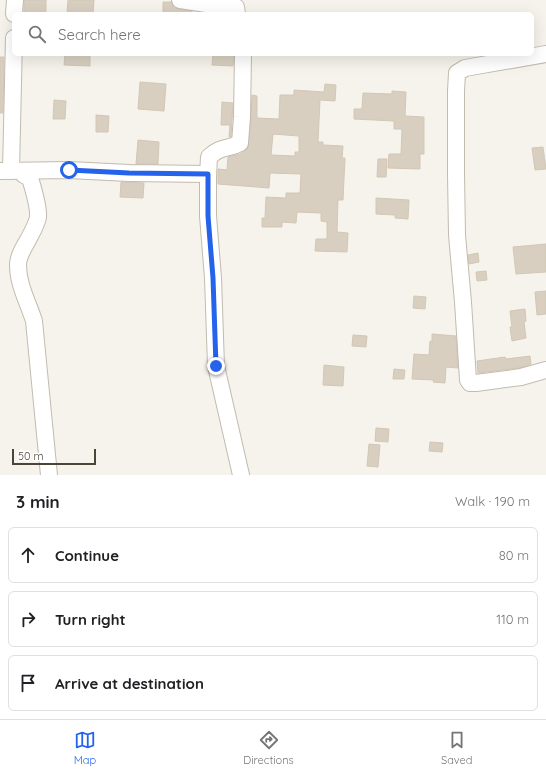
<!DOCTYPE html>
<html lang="en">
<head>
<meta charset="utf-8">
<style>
  :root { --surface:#fff; --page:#f2f2f2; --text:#202124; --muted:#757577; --line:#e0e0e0; --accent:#2563eb }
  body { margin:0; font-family:Quicksand,sans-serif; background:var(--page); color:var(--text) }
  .scale { position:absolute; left:12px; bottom:10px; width:84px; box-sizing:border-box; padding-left:4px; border:2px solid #4b4439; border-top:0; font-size:11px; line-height:14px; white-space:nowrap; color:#4b4439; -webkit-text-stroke:3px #fff; paint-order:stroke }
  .stop { position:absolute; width:12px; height:12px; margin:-9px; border:3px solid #2563eb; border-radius:50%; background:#fff }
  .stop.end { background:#2563eb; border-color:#fff; box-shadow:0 1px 4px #0008 }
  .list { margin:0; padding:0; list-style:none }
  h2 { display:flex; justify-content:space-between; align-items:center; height:52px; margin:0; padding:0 16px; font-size:17px }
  h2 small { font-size:13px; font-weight:400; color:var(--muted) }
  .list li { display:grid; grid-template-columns:26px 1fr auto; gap:12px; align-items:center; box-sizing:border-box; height:56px; margin:0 8px 8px; padding:0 8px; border:1px solid var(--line); border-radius:6px }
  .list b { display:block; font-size:15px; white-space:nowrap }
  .list em { font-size:13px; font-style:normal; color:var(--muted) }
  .icon { flex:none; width:22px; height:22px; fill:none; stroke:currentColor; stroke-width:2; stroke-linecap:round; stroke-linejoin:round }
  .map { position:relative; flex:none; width:546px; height:475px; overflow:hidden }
  .search { position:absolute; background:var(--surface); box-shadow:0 4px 16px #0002; left:12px; right:12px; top:12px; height:44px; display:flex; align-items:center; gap:10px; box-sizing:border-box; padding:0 14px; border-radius:6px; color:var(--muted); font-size:15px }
  .sheet { height:244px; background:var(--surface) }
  nav { display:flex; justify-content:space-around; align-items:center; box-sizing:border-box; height:56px; border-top:1px solid var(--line); background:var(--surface); font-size:11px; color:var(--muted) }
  nav a { display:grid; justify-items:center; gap:2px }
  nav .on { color:var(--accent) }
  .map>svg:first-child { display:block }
  .building { fill:#d8cfc1; stroke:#d3c7b4; fill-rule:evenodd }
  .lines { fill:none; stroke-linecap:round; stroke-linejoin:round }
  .minor-casing { stroke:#c2bbae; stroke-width:18 }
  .minor { stroke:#fff; stroke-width:16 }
  .route { stroke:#2563eb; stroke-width:5 }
</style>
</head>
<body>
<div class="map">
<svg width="546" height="475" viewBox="0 0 546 475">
  <rect width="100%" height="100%" fill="#f6f3ec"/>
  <g class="building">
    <rect x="24" y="0" width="22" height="14"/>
    <path d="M 68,0 L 94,0 L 93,14 L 67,14 Z"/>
    <path d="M 163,2 L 171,2 L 174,8 L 192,11 L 192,14 L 163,14 Z"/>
    <path d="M 65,54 L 90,54 L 90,66 L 64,65 Z"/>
    <path d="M 213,54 L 234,54 L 233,66 L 212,65 Z"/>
    <path d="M 0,57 L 4,57 L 3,113 L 0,113 Z"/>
    <path d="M 140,82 L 166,84 L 164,111 L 138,109 Z"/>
    <path d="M 325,84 L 336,85 L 335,101 L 320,100 L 318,142 L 323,142 L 323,145 L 343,146 L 342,158 L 345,158 L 343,200 L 338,200 L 337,232 L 348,233 L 347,252 L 315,251 L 316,239 L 327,239 L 327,222 L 321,221 L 321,213 L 297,212 L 296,223 L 282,222 L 282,227 L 262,227 L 262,218 L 265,218 L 266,197 L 286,198 L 286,193 L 300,193 L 301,174 L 270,173 L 269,188 L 218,184 L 218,169 L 227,170 L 228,157 L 240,154 L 248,148 L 251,118 L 252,95 L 257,96 L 257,118 L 279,119 L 280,95 L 294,95 L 294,90 L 324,92 ZM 273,134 L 299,136 L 299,152 L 295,152 L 295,156 L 271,155 Z"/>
    <path d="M 392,91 L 406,92 L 405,116 L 424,117 L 424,154 L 420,154 L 420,169 L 388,168 L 389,154 L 401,154 L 402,129 L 394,129 L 394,121 L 354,119 L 354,109 L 362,109 L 363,93 L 392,94 Z"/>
    <path d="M 54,100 L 66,101 L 65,119 L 53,119 Z"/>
    <path d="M 222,102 L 233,103 L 231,137 L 229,137 L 230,125 L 221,125 Z"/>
    <path d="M 96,115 L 109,116 L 108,132 L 96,132 Z"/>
    <path d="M 138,140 L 159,142 L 158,164 L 136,164 Z"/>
    <path d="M 543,147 L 546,169 L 535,170 L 532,148 Z"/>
    <path d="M 378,159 L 387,159 L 386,177 L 377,177 Z"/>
    <path d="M 121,182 L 144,183 L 143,198 L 120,197 Z"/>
    <path d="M 376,198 L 409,200 L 408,219 L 395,218 L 395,215 L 376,214 Z"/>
    <path d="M 546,244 L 546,272 L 516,274 L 513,247 Z"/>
    <path d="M 478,253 L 479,262 L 469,264 L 468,255 Z"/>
    <path d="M 486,271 L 487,280 L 477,281 L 476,272 Z"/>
    <path d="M 546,291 L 546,314 L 537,315 L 535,292 Z"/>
    <path d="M 414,296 L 426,297 L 425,309 L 413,308 Z"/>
    <path d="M 525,309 L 526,321 L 524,322 L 526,338 L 512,341 L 510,327 L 512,327 L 510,311 Z"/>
    <path d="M 432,334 L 456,336 L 458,368 L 446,367 L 445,383 L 433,382 L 434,380 L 412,379 L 414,354 L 429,355 L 430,341 L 432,342 Z"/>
    <path d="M 353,335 L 367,336 L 366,347 L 352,346 Z"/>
    <path d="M 530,356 L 531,364 L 519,368 L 478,373 L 477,361 L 505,357 L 506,359 Z"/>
    <path d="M 324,365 L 344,367 L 343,386 L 323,385 Z"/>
    <path d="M 394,369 L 405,370 L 404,379 L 393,379 Z"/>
    <path d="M 376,428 L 389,429 L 388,442 L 375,441 Z"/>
    <path d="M 430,442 L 443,443 L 442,452 L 429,451 Z"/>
    <path d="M 369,444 L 380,445 L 378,467 L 367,466 Z"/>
  </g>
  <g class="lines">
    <defs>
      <g id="minor">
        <path d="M 180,0 L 220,6 L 236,7 L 237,14"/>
        <path d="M 14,14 L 15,0"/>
        <path d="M 546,54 L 465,68 L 457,73 L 456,91 L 456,174 L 457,235 L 463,302 L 468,380 L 470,383 L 476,383 L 521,377 L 546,370"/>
        <path d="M 0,171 L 69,170 L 129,173 L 208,174"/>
        <path d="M 11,171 L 14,38"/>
        <path d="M 23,171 L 24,175 L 30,178 C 33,188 39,207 38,217 C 37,224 31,234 28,240 C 24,247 18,256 18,265 C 18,285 28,302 34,321 L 49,475"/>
        <path d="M 241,475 L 216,366 L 213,278 L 208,216 L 208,177 L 209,157 C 222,145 228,150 240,143 L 242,117 L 243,54"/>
      </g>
    </defs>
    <use href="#minor" class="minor-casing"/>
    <use href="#minor" class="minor"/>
  </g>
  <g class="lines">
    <path class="route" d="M 69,170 L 129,173 L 208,174 L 208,216 L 213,278 L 216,366"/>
  </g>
</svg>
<div class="scale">50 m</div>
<div class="stop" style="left:69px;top:170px"></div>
<div class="stop end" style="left:216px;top:366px"></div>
<div class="search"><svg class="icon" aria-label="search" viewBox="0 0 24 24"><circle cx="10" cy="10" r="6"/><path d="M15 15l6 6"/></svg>Search here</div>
</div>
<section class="sheet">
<h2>3 min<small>Walk · 190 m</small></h2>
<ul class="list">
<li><svg class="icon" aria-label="ahead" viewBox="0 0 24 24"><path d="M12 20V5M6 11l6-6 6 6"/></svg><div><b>Continue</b></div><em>80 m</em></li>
<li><svg class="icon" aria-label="right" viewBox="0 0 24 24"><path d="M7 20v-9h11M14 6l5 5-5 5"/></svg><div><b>Turn right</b></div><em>110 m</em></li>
<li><svg class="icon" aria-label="arrive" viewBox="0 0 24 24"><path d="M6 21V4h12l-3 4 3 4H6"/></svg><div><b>Arrive at destination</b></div></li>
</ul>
</section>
<nav>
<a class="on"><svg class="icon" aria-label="map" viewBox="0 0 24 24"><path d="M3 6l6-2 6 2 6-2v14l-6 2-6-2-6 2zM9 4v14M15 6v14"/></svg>Map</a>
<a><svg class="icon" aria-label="directions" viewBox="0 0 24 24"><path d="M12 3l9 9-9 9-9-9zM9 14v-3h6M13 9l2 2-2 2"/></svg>Directions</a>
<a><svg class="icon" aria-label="saved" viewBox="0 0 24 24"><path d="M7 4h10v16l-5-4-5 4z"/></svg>Saved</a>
</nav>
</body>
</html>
